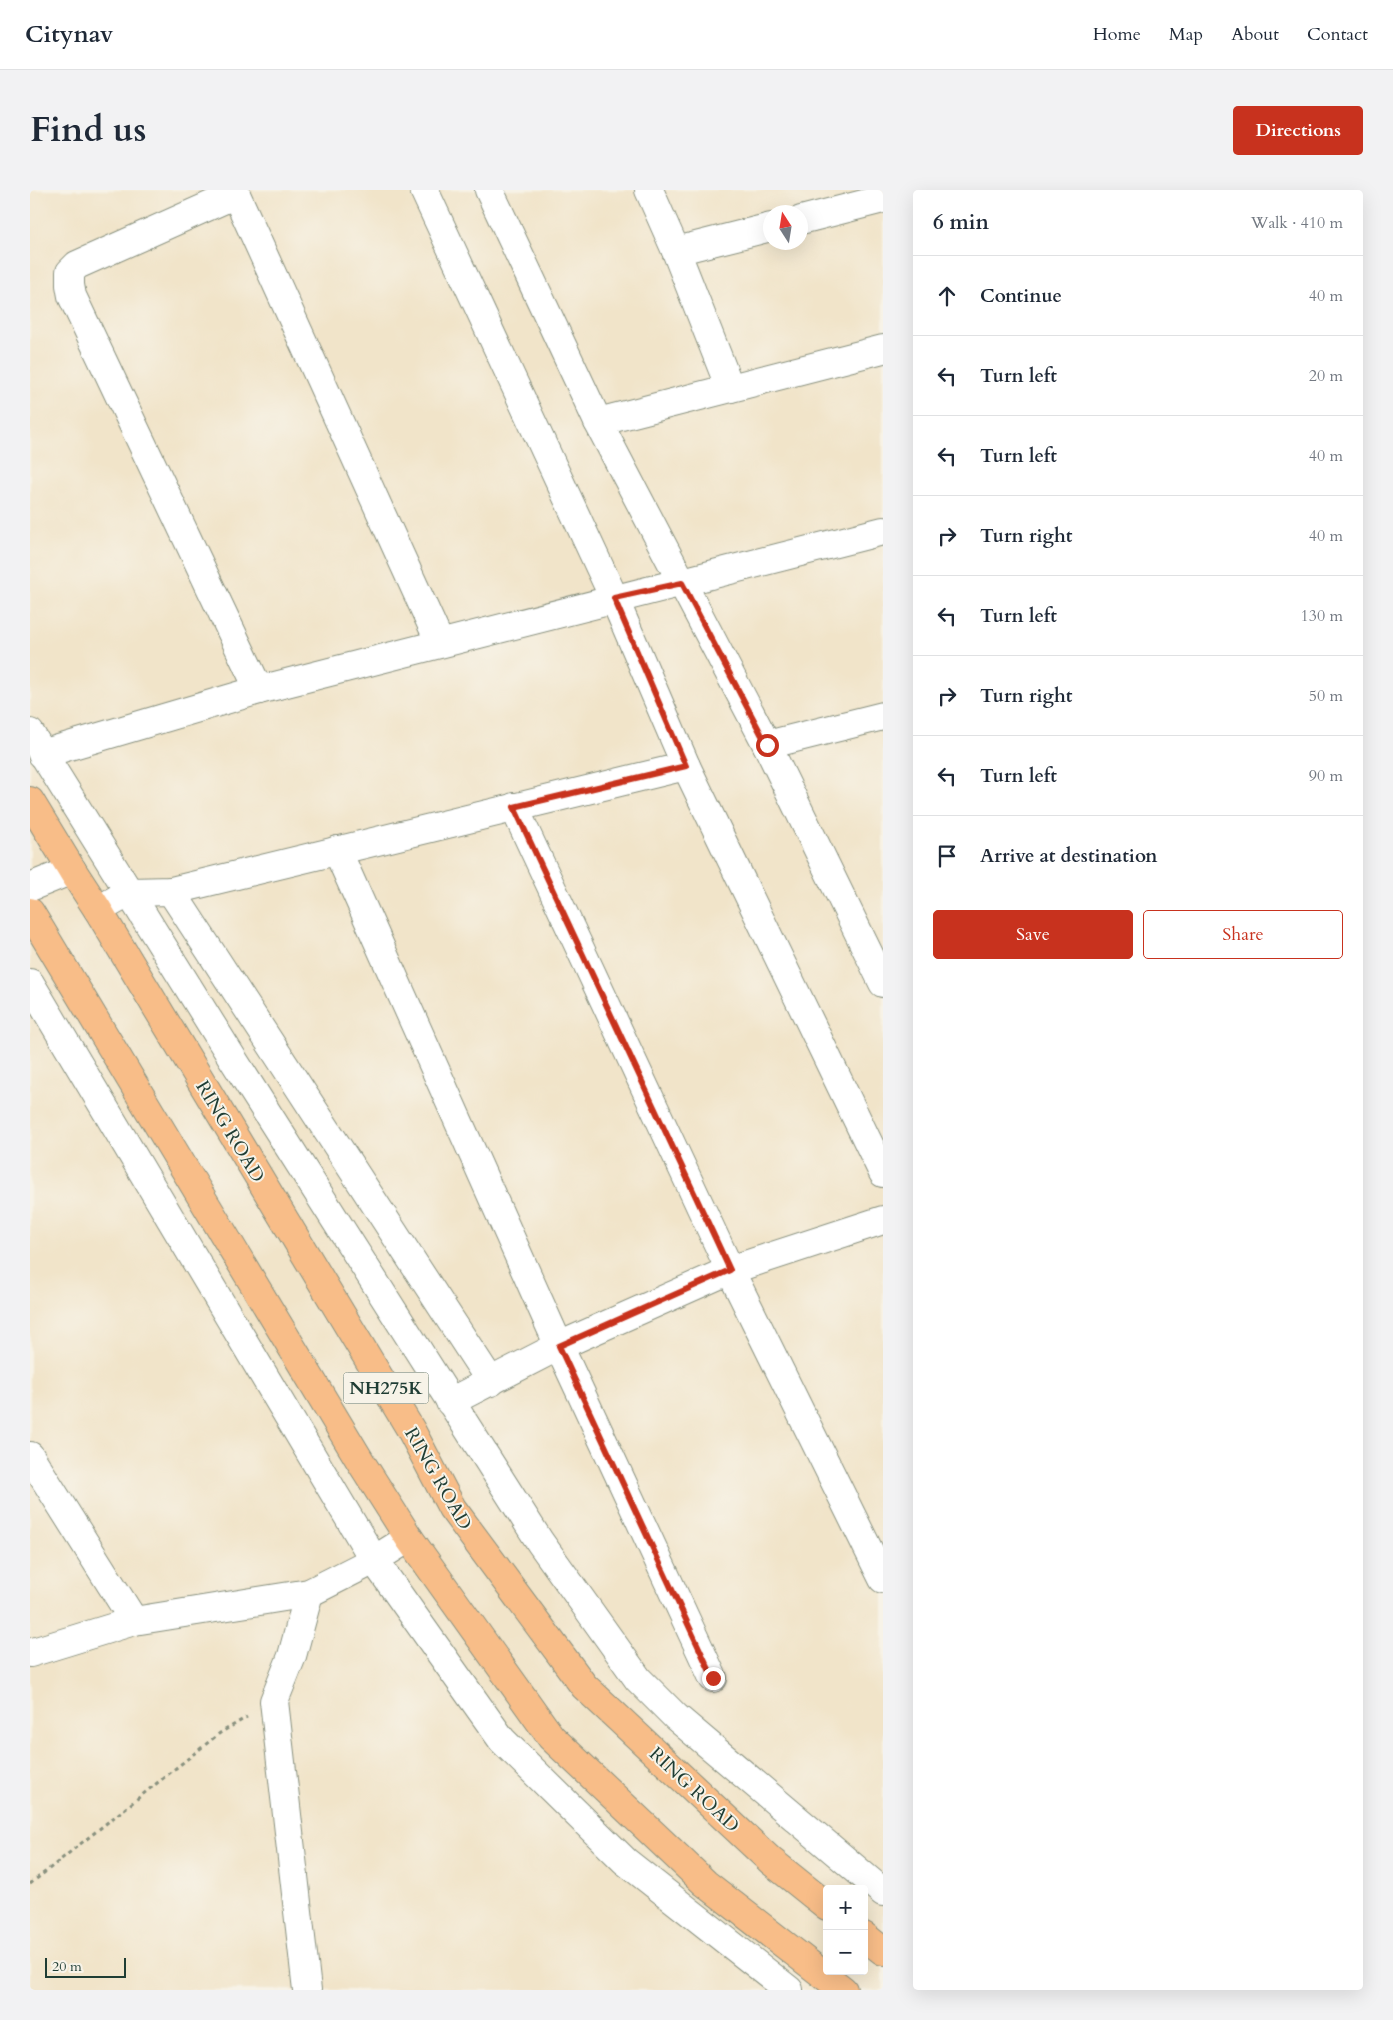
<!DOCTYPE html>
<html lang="en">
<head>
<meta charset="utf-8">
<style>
  :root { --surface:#fff; --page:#f2f2f3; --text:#1f2937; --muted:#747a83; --line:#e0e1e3; --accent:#c8321e }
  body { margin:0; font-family:Cardo,serif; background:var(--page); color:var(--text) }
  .controls { position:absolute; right:15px; bottom:15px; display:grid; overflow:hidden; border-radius:5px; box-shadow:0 5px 20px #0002 }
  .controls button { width:45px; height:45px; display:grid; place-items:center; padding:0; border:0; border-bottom:1px solid var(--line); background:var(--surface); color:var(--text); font:25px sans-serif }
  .compass { position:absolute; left:733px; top:15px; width:45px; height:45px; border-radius:50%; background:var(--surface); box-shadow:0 5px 20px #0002; rotate:348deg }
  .scale { position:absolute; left:15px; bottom:12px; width:81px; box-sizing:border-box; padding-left:5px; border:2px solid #1f3d34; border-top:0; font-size:14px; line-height:18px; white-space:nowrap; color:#1f3d34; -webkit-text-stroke:4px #f7f3e8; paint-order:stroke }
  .stop { position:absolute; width:15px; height:15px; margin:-11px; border:4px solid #c8321e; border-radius:50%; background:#fff }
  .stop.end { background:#c8321e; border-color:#fff; box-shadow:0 1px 5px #0008 }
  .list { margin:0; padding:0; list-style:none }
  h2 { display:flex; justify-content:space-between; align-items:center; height:65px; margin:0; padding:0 20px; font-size:21px }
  h2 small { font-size:16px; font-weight:400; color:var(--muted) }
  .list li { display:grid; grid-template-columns:32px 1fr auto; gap:15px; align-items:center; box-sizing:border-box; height:80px; padding:0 20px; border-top:1px solid var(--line) }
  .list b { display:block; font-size:19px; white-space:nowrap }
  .list em { font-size:16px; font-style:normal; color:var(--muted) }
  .actions { display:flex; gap:10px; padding:15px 20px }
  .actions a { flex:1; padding:11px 0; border:1px solid var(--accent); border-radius:5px; text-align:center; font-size:18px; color:var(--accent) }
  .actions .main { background:var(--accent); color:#fff }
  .icon { flex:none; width:28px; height:28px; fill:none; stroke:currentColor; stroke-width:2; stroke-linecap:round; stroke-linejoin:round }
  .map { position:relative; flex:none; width:853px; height:1800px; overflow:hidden; border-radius:5px }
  header { display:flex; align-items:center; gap:30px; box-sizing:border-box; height:70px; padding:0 25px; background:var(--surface); border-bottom:1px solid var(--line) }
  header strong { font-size:24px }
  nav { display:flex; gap:28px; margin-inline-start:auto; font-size:18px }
  .intro { display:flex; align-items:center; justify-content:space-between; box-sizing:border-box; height:120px; padding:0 30px }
  h1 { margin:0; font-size:35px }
  .button { padding:12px 22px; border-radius:5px; background:var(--accent); color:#fff; font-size:18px; font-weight:700 }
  main { display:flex; gap:30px; padding:0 30px }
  aside { flex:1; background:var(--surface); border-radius:5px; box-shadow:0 5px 20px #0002 }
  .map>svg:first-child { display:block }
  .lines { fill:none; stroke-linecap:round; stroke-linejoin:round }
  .minor-casing { stroke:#88907e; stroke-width:30 }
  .highway-casing { stroke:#88907e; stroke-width:30 }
  .path { stroke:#88907e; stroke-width:3; stroke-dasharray:4 4; stroke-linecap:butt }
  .minor { stroke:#fff; stroke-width:28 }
  .highway { stroke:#f8bd88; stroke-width:28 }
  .route { stroke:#c8321e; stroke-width:6 }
  .labels { text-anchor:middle; stroke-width:4; stroke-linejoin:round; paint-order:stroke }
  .shield { fill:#f7f3e8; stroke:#60746a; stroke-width:1 }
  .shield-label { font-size:18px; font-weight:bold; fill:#1f3d34 }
  .street-label { font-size:19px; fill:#1f3d34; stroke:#f7f3e8 }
</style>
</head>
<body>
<header>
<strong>Citynav</strong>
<nav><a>Home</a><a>Map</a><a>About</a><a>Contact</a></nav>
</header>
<div class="intro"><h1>Find us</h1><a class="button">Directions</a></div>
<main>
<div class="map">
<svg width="853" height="1800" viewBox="0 0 853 1800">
  <rect width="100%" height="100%" fill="#f7f3e8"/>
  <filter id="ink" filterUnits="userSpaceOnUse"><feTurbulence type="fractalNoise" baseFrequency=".02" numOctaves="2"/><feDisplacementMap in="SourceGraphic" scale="10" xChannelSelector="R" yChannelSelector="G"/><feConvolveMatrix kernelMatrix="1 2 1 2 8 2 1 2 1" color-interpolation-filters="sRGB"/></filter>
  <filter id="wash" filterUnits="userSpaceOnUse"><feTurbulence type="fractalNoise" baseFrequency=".0096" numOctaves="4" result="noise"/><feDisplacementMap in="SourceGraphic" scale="20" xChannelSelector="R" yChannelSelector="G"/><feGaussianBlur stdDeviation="1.12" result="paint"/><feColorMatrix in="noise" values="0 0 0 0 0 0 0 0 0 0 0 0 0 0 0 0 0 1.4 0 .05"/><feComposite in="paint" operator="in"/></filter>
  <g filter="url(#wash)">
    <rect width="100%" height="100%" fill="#f1e4c9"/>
  </g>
  <g filter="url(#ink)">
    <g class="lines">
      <defs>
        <g id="minor">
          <path d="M 204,0 L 410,453"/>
          <path d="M 394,0 L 584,408 L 656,576 L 853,983"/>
          <path d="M 459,0 L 568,232"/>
          <path d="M 619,0 L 646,61"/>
          <path d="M 206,4 L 47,75 L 40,82 L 40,95 L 42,106 L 229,500"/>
          <path d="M 771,30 L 853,9"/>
          <path d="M 853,159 L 568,232 L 737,555 L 853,793"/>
          <path d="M 700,198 L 646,61 L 741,37"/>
          <path d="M 0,543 L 201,866 L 510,1352 L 608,1489 L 646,1527 L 853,1702"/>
          <path d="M 737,555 L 853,526"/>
          <path d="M 12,564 L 229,500 L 853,341"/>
          <path d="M 484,617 L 700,1080 L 853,1389"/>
          <path d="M 307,660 L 529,1156 L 683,1488"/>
          <path d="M 0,697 L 42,680"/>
          <path d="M 141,701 L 461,1192"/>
          <path d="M 68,720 L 100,702 L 141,701 L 656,576"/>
          <path d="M 0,793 L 344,1370 L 472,1550 L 595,1671 L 759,1800"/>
          <path d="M 420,1212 L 529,1156 L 700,1080 L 853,1030"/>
          <path d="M 0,1266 L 104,1431"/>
          <path d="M 0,1463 L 104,1431 L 279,1403 L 344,1370 L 379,1348"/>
          <path d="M 277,1800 L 244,1511 L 262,1466 L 279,1403"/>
        </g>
        <g id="highway">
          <path d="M 0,611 L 42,680 L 68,720 L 381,1240 L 422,1318 L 554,1496 L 741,1671 L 797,1716"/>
          <path d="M 0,722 L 332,1274 L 379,1348 L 521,1547 L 675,1693 L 813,1800"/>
          <path d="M 834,1746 L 853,1761"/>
        </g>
      </defs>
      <use href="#minor" class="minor-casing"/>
      <use href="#highway" class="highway-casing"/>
      <path class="path" d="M 0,1694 L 190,1543 L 217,1527"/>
      <use href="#minor" class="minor"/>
      <use href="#highway" class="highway"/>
    </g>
  </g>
  <g class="lines" filter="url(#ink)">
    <path class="route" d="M 683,1488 L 529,1156 L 700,1080 L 484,617 L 656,576 L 584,408 L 652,393 L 737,555"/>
  </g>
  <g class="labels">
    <rect class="shield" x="313.5" y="1182.5" width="85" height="31" rx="4"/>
    <g class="shield-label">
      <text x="356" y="1204">NH275K</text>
    </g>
    <g class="street-label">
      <text transform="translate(201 941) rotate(59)" y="7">RING ROAD</text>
      <text transform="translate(409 1288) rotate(60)" y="7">RING ROAD</text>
      <text transform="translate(665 1599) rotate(43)" y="7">RING ROAD</text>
    </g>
  </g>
</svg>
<div class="controls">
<button>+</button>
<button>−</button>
</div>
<svg class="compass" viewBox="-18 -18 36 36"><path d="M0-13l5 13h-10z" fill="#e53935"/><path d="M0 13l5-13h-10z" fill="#747a83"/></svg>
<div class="scale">20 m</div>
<div class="stop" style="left:737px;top:555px"></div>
<div class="stop end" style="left:683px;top:1488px"></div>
</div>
<aside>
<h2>6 min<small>Walk · 410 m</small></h2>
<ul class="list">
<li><svg class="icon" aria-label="ahead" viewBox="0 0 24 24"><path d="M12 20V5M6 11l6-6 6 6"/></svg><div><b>Continue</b></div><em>40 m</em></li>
<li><svg class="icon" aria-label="left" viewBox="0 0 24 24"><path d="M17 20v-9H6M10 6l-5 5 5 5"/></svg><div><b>Turn left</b></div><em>20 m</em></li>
<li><svg class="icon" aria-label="left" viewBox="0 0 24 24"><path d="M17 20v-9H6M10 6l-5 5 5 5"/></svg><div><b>Turn left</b></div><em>40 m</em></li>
<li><svg class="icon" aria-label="right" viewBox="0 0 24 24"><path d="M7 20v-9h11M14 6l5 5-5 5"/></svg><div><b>Turn right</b></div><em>40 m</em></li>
<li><svg class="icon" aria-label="left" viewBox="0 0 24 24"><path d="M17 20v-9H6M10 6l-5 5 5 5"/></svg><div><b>Turn left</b></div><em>130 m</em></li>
<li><svg class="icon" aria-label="right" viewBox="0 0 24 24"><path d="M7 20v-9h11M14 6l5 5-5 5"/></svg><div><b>Turn right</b></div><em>50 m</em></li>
<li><svg class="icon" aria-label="left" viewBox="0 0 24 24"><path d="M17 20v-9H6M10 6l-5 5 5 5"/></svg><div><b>Turn left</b></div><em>90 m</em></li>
<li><svg class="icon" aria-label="arrive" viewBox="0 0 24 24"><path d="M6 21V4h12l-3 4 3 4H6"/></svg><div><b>Arrive at destination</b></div></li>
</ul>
<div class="actions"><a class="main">Save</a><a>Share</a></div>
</aside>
</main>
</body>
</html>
